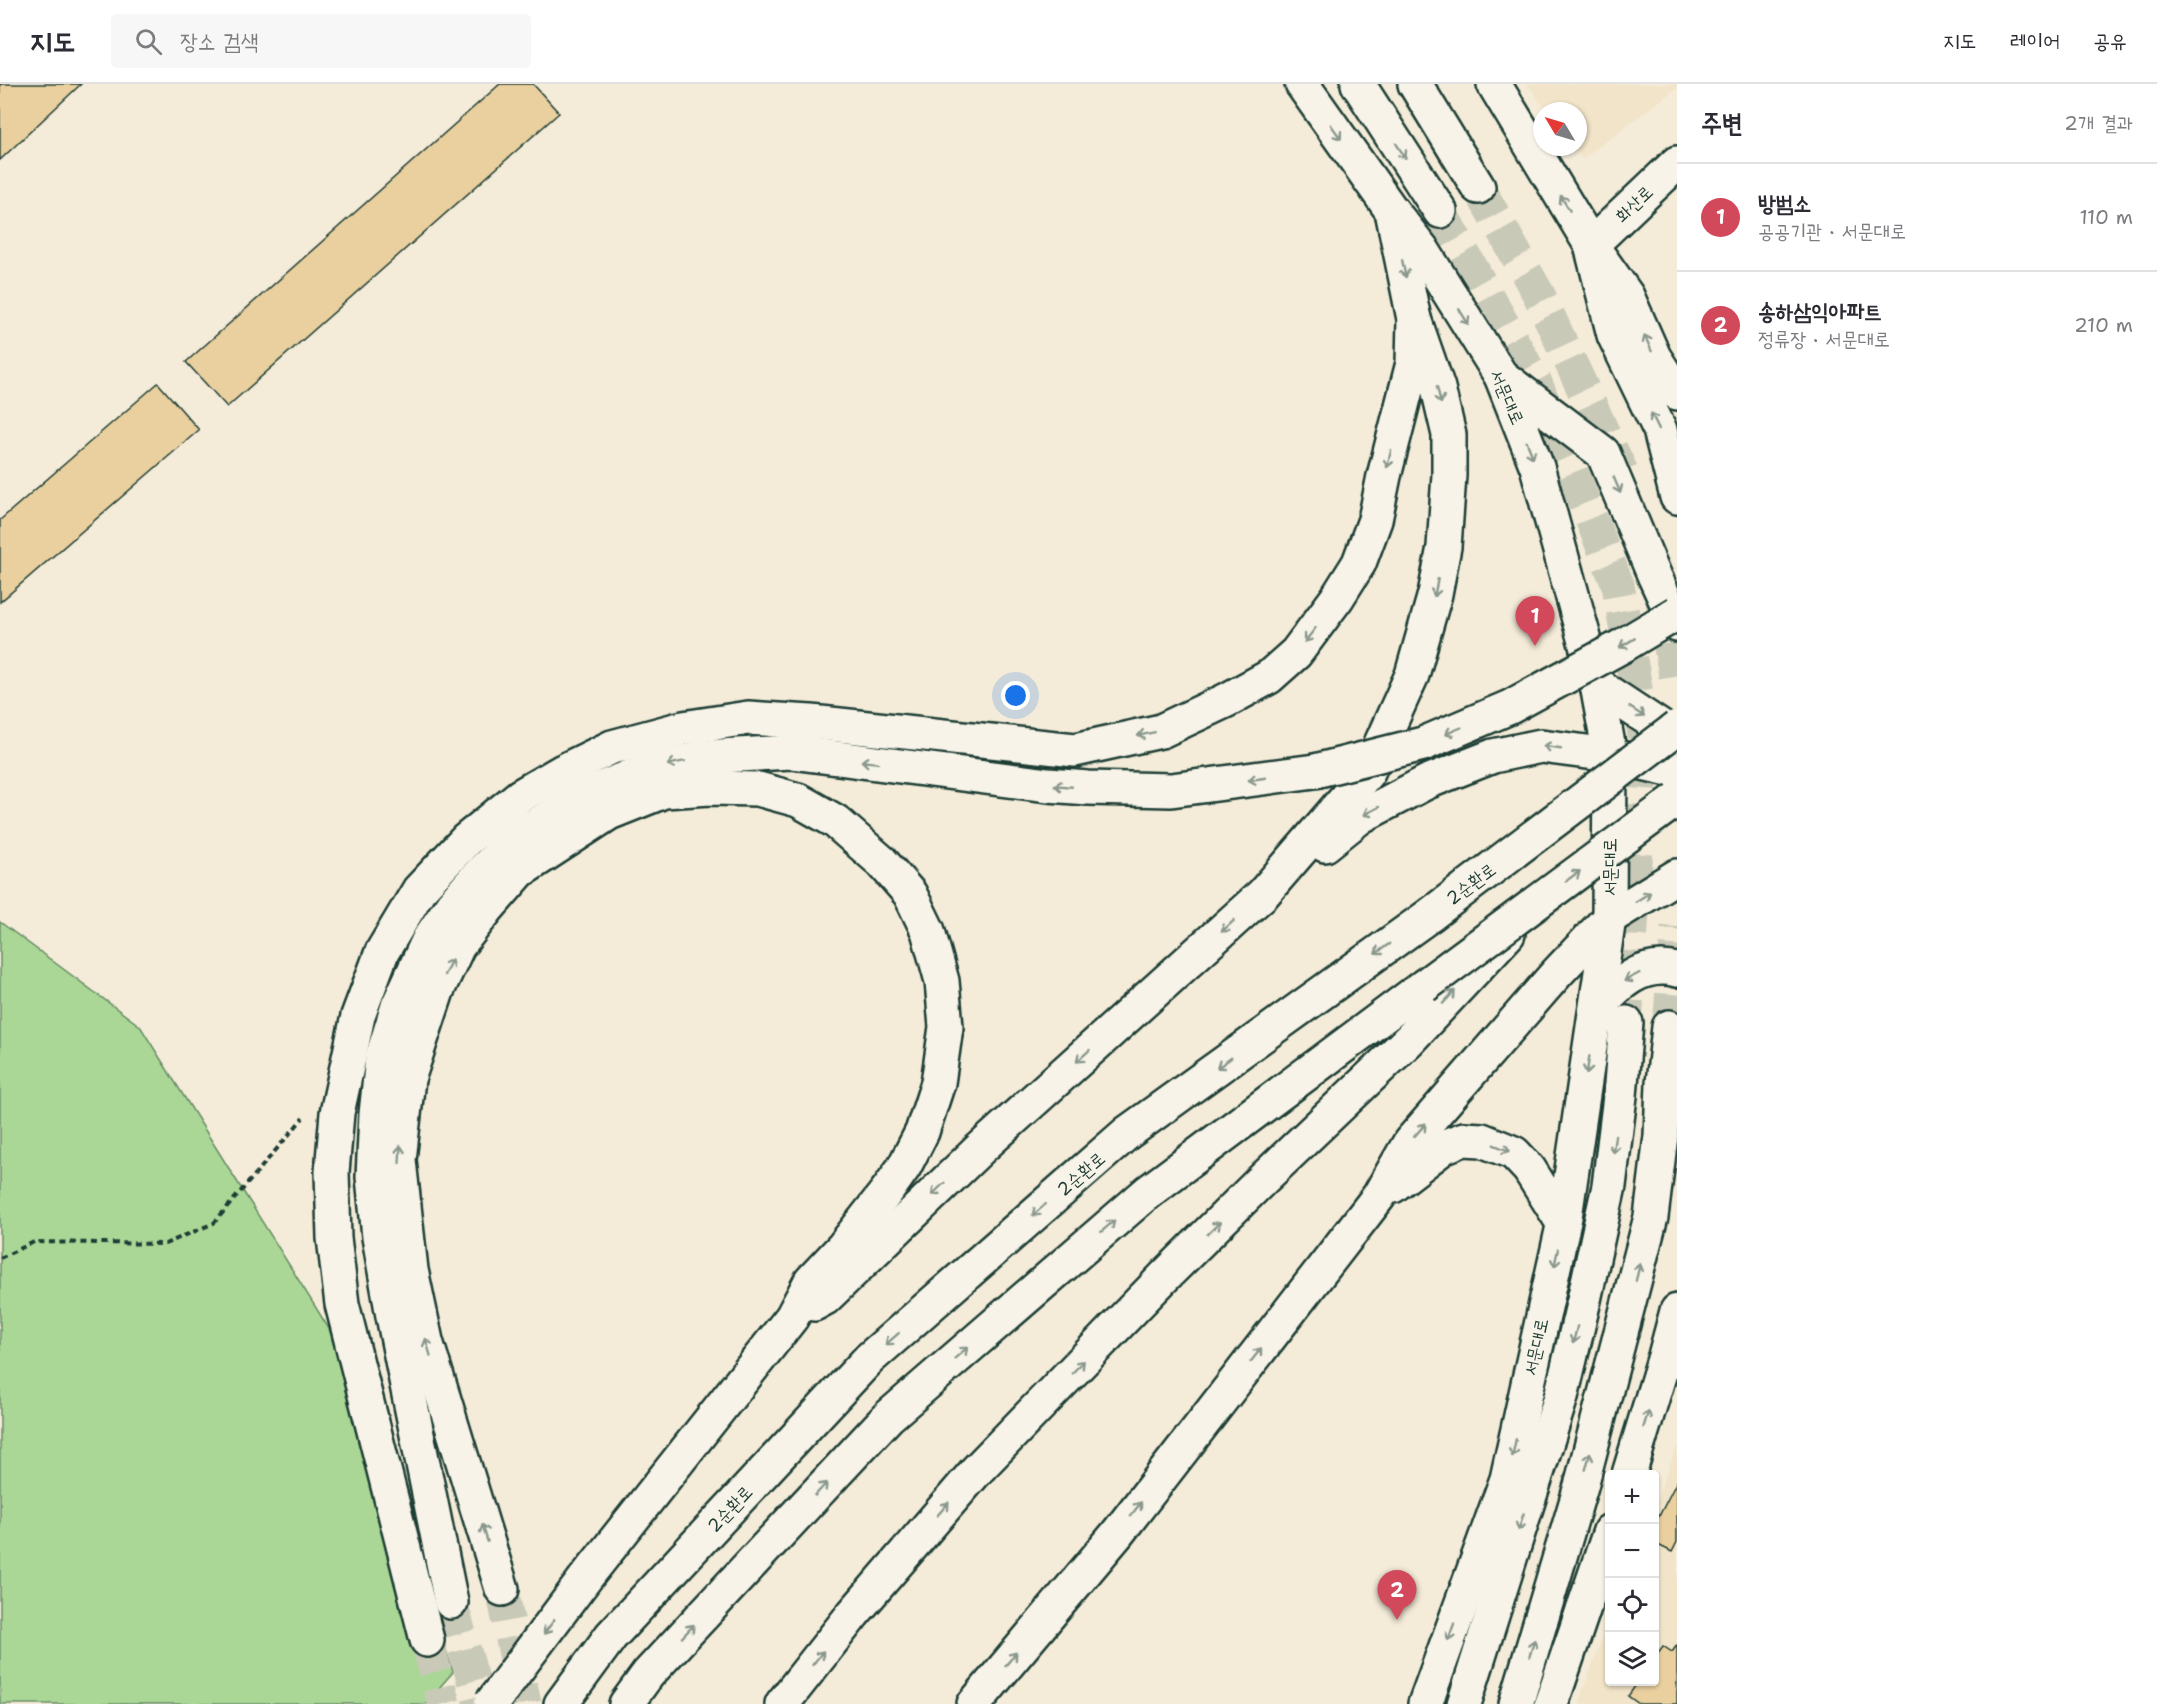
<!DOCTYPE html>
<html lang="ko">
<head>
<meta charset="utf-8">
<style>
  :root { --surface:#fff; --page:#f7f7f7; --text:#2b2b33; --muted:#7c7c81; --line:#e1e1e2; --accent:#d1495b }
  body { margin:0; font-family:"Shantell Sans","Poor Story",sans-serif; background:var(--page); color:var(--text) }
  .controls { position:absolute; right:18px; bottom:18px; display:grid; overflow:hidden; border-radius:6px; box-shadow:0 2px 4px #0004 }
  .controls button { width:54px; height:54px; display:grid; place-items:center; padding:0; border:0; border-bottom:2px solid var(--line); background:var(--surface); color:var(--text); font:30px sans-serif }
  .compass { position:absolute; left:1533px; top:18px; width:54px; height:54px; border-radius:50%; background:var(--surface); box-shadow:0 2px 4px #0004; rotate:308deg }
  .you { position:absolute; left:1016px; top:612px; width:21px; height:21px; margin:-15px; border:4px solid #fff; border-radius:50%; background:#1a73e8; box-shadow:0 0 0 9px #1a73e833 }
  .badge { display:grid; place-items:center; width:39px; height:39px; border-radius:50%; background:var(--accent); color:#fff; font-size:20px; font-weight:700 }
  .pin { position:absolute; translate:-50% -50px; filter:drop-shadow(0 2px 3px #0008) }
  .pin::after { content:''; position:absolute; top:32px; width:21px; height:18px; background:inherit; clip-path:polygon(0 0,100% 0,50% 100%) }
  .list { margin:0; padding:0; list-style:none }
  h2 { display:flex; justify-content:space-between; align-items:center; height:78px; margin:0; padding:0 24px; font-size:26px }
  h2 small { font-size:20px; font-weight:400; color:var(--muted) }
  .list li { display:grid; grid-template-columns:39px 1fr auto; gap:18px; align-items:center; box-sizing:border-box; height:108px; padding:0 24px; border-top:2px solid var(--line) }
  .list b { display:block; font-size:22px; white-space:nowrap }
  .list p { margin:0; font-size:20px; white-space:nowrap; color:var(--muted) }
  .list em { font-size:20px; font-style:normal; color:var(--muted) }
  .icon { flex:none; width:33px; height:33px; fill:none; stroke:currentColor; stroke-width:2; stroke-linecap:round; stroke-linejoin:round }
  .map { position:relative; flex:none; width:1677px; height:1620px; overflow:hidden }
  header { display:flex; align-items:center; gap:36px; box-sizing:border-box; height:84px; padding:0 30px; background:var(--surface); border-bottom:2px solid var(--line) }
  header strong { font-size:28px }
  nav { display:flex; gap:33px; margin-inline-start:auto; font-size:21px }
  .search { width:420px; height:54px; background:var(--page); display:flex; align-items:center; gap:15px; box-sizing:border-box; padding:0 21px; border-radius:6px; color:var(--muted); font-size:22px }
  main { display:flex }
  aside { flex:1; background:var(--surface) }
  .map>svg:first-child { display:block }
  .built { fill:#f1e4c8 }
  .green { fill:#abd796; stroke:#658a65; stroke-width:1.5 }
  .building { fill:#ead09f; stroke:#1f3d34; stroke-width:1.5 }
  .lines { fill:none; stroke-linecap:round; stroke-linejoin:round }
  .minor-tunnel { stroke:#c9c9b8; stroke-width:33; stroke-dasharray:33 16; stroke-linecap:butt }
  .major-tunnel { stroke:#c9c9b8; stroke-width:33; stroke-dasharray:33 16; stroke-linecap:butt }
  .highway-tunnel { stroke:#c9c9b8; stroke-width:33; stroke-dasharray:33 16; stroke-linecap:butt }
  .minor-casing { stroke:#1f3d34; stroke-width:38 }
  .major-casing { stroke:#1f3d34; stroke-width:38 }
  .highway-casing { stroke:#1f3d34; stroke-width:38 }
  .path { stroke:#1f3d34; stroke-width:4; stroke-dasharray:6 4.5; stroke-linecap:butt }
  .minor { stroke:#f7f3e8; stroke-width:33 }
  .major { stroke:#f7f3e8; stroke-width:33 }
  .highway { stroke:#f7f3e8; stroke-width:33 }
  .highway-bridge-casing { stroke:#1f3d34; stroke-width:38; stroke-linecap:butt }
  .highway-bridge { stroke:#f7f3e8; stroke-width:33 }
  .oneway { stroke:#8b988e }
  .labels { text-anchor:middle; stroke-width:6; stroke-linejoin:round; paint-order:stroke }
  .street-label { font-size:18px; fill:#1f3d34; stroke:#f7f3e8 }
</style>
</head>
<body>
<header>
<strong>지도</strong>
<div class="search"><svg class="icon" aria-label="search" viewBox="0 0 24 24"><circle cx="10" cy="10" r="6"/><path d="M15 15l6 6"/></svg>장소 검색</div>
<nav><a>지도</a><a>레이어</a><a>공유</a></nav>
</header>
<main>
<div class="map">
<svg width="1677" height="1620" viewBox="0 0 1677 1620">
  <rect width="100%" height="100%" fill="#f4ecd9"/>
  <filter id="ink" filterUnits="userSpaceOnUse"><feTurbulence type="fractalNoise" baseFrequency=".0167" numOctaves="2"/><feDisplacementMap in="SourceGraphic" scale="12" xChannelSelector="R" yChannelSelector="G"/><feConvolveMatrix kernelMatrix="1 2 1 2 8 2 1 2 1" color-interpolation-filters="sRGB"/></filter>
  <g filter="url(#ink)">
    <g class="built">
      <path d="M 1527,0 L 1677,0 L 1677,4 L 1582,75 L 1573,63 L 1578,63 L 1578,27 L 1547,27 Z"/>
      <path d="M 1677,1362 L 1677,1620 L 1578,1620 L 1609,1535 L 1610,1598 L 1654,1598 L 1655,1420 Z"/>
    </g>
    <path class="green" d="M 0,838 L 140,942 L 361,1296 L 453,1588 L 425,1620 L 0,1620 Z"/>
    <g class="building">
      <path d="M 0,0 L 81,0 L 0,76 Z"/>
      <path d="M 500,0 L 533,0 L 559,29 L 227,323 L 186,278 Z"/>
      <path d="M 158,299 L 199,346 L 0,518 L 0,436 Z"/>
      <path d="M 1677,1397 L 1677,1458 L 1672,1468 L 1654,1459 L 1654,1442 Z"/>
      <path d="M 1677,1561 L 1677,1620 L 1639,1620 L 1628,1612 L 1638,1598 L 1654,1598 L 1654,1574 L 1663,1562 L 1672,1568 Z"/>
    </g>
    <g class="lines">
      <path class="minor-tunnel" d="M 427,1556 L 444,1620"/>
      <g class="major-tunnel">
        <path d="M 1478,103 L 1539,211 L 1622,388"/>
        <path d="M 1440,127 L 1536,299 L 1618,501 L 1644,650 L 1626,939"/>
        <path d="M 1661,511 L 1677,603"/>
        <path d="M 1669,943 L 1677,843"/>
      </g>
      <g class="highway-tunnel">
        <path d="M 502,1505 L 525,1620"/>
        <path d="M 451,1518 L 480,1620"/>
      </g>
      <defs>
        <g id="minor">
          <path d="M 1501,292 L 1603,369 L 1655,493 L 1677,541"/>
          <path d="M 427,1556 L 342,1220 L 334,1154 L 332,1088 L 337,1029 L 358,932 L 382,868 L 419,806 L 466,756 L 520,712 L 563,687 L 612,663 L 683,644 L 748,634 L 811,638 L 1075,666 L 1161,647 L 1227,616 L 1269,593 L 1296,569 L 1337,514 L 1359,479 L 1375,436 L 1384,392 L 1413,279 L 1414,235 L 1392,127"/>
        </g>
        <g id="major">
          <path d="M 1302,0 L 1392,127 L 1422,165 L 1501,292 L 1537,383 L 1597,601 L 1610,671 L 1609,834 L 1565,1133 L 1507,1395 L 1425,1620"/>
          <path d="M 1358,0 L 1440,127"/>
          <path d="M 1415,0 L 1478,103"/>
          <path d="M 1494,0 L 1591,161 L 1614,251 L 1660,346 L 1677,413"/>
          <path d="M 1591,161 L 1677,79"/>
          <path d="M 1597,601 L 1677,654"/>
          <path d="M 1612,672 L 1677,687"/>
          <path d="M 1597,924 C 1618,900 1642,877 1677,886"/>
          <path d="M 1629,1390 L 1665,1272 L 1677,1227"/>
          <path d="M 1464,1620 L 1561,1313 L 1584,1216 L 1609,1102 L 1620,1012 L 1626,939"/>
          <path d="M 1516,1620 L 1581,1402 L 1651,1133 L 1661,1052 L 1663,999 L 1669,943"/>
          <path d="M 1551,1620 L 1610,1447"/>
        </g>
        <g id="highway">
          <path d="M 1591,161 L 1627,212 L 1654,273 L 1677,309"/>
          <path d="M 1325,761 L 1360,733 L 1427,698 L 1493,672 L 1541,662 L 1610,671"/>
          <path d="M 1393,1102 L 1445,1062 L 1464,1055 L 1482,1056 L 1514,1069 L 1529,1085 L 1563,1139"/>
          <path d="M 814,1220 L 825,1214 L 981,1064 L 1263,810 L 1368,688 L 1412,591 L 1435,510 L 1444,463 L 1449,391 L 1449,351 L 1438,304 L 1414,235"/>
          <path d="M 502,1505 L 426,1257 L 411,1186 L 399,1076 L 408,995 L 437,907 L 458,862 L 487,825 L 520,787 L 609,729 L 664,707 L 710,704 L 758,705 L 798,716 L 835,737 L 882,778 L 910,810 L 928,847 L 942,897 L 946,943 L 938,999 L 922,1048 L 904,1083 L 887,1107 L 843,1163 L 811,1197 L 792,1233 L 584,1496"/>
          <path d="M 451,1518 L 393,1232 L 379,1153 L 373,1093 L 376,1030 L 382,974 L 398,922 L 416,883 L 429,855 L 452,821 L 483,786 L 516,754 L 580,713 L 649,685 L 704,673 L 791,668 L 1048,701 L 1088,704 L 1171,706 L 1315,687"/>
          <path d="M 561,1620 L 611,1552 L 869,1275 L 1127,1049 L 1430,831"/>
          <path d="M 626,1620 L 648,1590 L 888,1333 L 1148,1108 L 1424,902"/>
          <path d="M 782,1620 L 853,1530 L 977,1386 L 1165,1192 L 1261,1097 L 1409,956 L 1508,850"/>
          <path d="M 974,1620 L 1117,1450 L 1379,1112 L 1410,1058 L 1557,889 L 1609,834 L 1677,792"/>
        </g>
      </defs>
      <use href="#minor" class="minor-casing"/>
      <use href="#major" class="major-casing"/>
      <use href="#highway" class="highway-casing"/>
      <path class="path" d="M 0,1174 L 34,1158 L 165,1160 L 214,1139 L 303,1034"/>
      <use href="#minor" class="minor"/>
      <use href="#major" class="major"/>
      <use href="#highway" class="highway"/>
      <defs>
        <g id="highway-bridge">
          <path d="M 1315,687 L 1423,660 L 1510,623 L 1622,562 L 1677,529"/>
          <path d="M 1430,831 L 1677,644"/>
          <path d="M 1424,902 L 1677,715"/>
          <path d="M 491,1620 L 584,1496"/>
        </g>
      </defs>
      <use href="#highway-bridge" class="highway-bridge-casing"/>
      <use href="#highway-bridge" class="highway-bridge"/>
    </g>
    <defs><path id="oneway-shaft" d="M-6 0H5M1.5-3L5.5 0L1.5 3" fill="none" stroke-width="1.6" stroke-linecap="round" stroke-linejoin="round" transform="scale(1.5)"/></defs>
    <g class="oneway">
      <use href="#oneway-shaft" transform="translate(1336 48) rotate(55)"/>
      <use href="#oneway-shaft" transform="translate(1401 67) rotate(57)"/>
      <use href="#oneway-shaft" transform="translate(1565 119) rotate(-121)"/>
      <use href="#oneway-shaft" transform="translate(1404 185) rotate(78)"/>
      <use href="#oneway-shaft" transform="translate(1464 233) rotate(58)"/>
      <use href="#oneway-shaft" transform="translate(1648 259) rotate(-114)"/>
      <use href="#oneway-shaft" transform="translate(1439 311) rotate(76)"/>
      <use href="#oneway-shaft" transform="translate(1655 337) rotate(-116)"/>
      <use href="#oneway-shaft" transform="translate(1530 366) rotate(68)"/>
      <use href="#oneway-shaft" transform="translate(1389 375) rotate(104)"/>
      <use href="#oneway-shaft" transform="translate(1617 401) rotate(67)"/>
      <use href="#oneway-shaft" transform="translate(1436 504) rotate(101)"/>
      <use href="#oneway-shaft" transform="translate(1310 551) rotate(128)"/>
      <use href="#oneway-shaft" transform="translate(1627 559) rotate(149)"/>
      <use href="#oneway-shaft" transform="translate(1637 628) rotate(33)"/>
      <use href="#oneway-shaft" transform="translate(1453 647) rotate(157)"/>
      <use href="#oneway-shaft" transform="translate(1146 650) rotate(168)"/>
      <use href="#oneway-shaft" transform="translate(1552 663) rotate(-172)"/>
      <use href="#oneway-shaft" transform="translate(870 678) rotate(-173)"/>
      <use href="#oneway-shaft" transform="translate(676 679) rotate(168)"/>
      <use href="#oneway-shaft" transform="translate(1257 695) rotate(172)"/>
      <use href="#oneway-shaft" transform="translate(1063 702) rotate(-175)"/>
      <use href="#oneway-shaft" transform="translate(1371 727) rotate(153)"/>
      <use href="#oneway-shaft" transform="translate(1573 792) rotate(-36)"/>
      <use href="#oneway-shaft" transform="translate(1643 813) rotate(-32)"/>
      <use href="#oneway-shaft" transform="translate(1228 842) rotate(138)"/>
      <use href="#oneway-shaft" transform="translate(1382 865) rotate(144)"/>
      <use href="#oneway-shaft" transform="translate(448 883) rotate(-64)"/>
      <use href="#oneway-shaft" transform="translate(1632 893) rotate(152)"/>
      <use href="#oneway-shaft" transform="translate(1449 913) rotate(-47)"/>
      <use href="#oneway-shaft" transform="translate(1083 972) rotate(138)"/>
      <use href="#oneway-shaft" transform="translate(1224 979) rotate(144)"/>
      <use href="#oneway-shaft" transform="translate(1588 981) rotate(99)"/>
      <use href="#oneway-shaft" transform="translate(1420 1046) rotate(-49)"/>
      <use href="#oneway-shaft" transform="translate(1614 1060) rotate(97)"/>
      <use href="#oneway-shaft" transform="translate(1502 1064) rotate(22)"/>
      <use href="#oneway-shaft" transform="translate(400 1070) rotate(-87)"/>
      <use href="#oneway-shaft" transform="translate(938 1105) rotate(136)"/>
      <use href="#oneway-shaft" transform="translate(1039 1126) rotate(139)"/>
      <use href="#oneway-shaft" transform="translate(1108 1142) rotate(-41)"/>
      <use href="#oneway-shaft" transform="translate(1214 1144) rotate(-45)"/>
      <use href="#oneway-shaft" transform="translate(1556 1174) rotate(102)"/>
      <use href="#oneway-shaft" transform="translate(1638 1188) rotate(-76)"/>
      <use href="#oneway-shaft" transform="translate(1575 1251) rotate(104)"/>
      <use href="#oneway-shaft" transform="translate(892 1255) rotate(139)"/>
      <use href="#oneway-shaft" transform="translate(428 1263) rotate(-106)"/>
      <use href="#oneway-shaft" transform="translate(961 1269) rotate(-41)"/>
      <use href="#oneway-shaft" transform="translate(1256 1271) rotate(-52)"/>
      <use href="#oneway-shaft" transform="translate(1078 1283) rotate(-46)"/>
      <use href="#oneway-shaft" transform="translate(1646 1335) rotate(-73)"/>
      <use href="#oneway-shaft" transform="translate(1514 1364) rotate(102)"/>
      <use href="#oneway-shaft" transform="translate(1588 1377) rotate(-75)"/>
      <use href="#oneway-shaft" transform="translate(821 1405) rotate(-47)"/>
      <use href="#oneway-shaft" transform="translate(943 1425) rotate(-49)"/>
      <use href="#oneway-shaft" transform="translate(1136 1425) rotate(-52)"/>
      <use href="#oneway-shaft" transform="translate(1521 1438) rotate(107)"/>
      <use href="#oneway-shaft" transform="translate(485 1449) rotate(-107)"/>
      <use href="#oneway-shaft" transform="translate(549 1543) rotate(127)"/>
      <use href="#oneway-shaft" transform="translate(688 1547) rotate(-47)"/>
      <use href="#oneway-shaft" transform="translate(1451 1548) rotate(110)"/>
      <use href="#oneway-shaft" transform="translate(1532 1564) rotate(-73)"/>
      <use href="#oneway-shaft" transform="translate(818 1574) rotate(-52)"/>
      <use href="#oneway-shaft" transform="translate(1011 1575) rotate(-50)"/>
    </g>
  </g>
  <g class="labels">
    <g class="street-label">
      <text transform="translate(1634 120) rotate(-44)" y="6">화산로</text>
      <text transform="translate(1507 313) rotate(66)" y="6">서문대로</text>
      <text transform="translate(1610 783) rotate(-90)" y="6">서문대로</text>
      <text transform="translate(1471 800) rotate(-37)" y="6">2순환로</text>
      <text transform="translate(1081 1090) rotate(-41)" y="6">2순환로</text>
      <text transform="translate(1536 1263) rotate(-78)" y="6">서문대로</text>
      <text transform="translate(730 1425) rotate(-47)" y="6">2순환로</text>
    </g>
  </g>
</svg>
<div class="controls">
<button>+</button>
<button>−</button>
<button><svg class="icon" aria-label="locate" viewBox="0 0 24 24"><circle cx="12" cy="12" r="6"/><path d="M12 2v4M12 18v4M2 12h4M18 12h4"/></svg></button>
<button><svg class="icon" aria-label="layers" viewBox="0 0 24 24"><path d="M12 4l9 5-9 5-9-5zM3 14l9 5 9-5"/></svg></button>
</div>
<svg class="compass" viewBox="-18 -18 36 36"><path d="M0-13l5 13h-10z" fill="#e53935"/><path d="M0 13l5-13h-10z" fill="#7c7c81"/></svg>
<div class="you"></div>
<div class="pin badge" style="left:1535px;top:562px">1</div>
<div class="pin badge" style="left:1397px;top:1536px">2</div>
</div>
<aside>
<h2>주변<small>2개 결과</small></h2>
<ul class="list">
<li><span class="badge">1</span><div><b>방범소</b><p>공공기관 · 서문대로</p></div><em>110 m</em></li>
<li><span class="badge">2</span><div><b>송하삼익아파트</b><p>정류장 · 서문대로</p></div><em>210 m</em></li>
</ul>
</aside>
</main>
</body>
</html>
